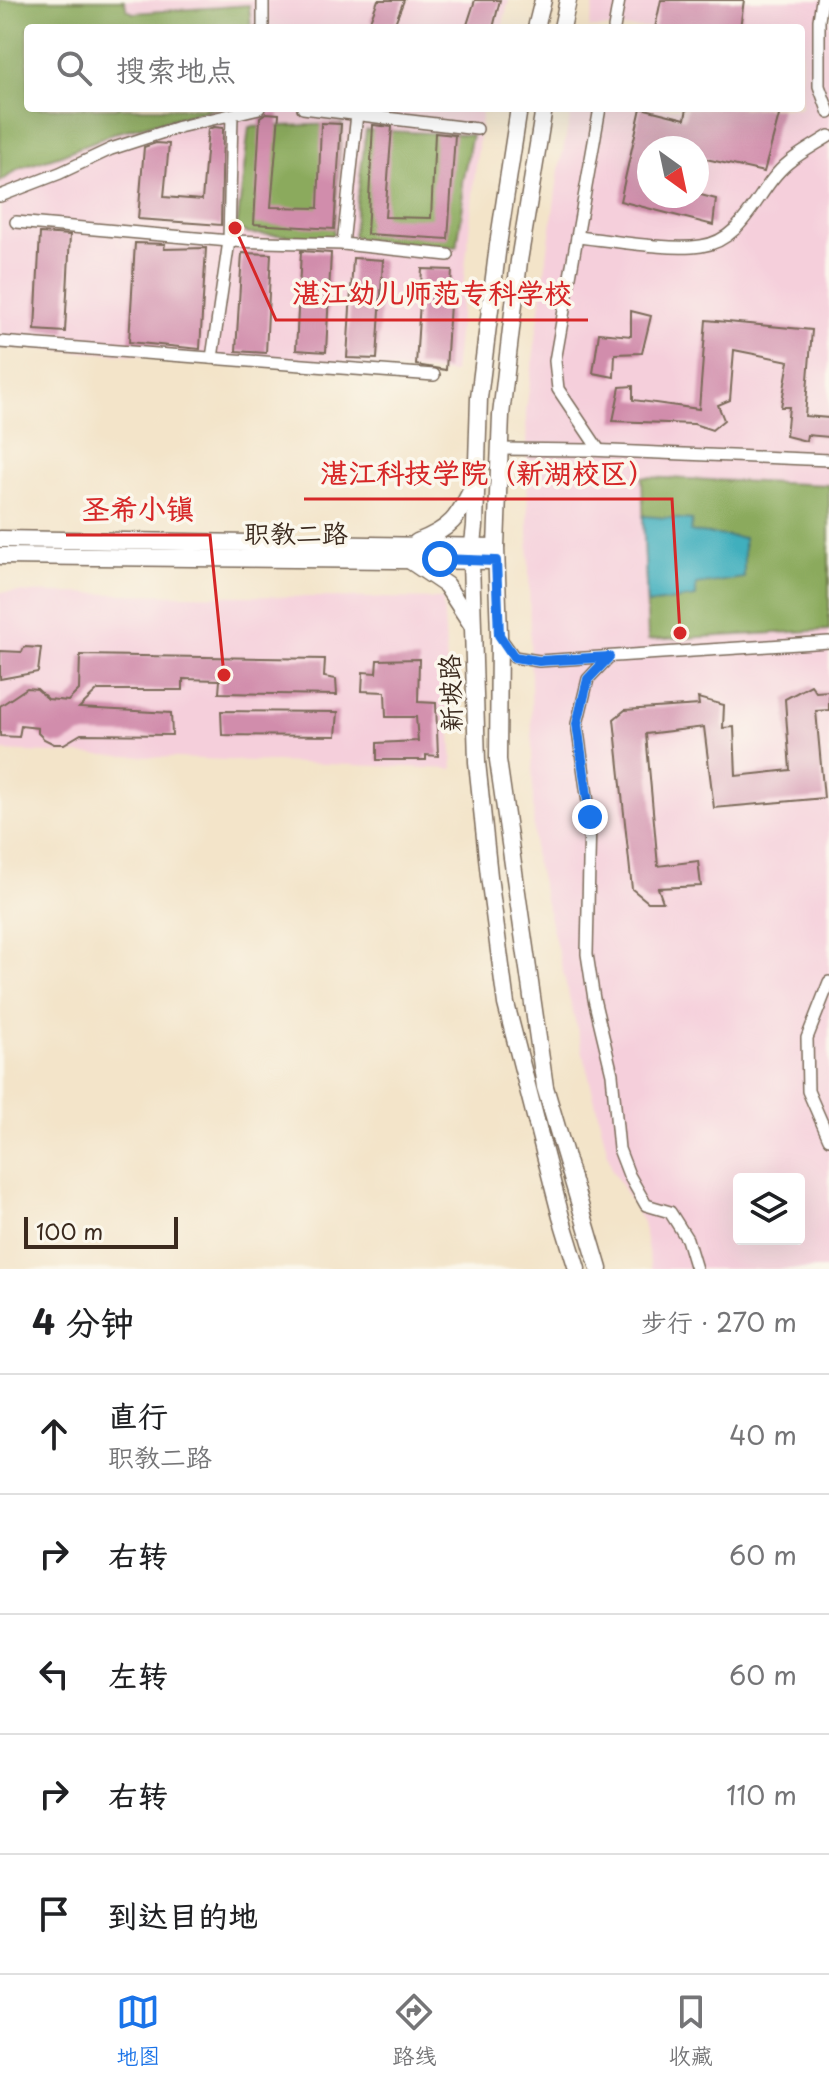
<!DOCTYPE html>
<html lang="zh">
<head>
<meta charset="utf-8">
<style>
  :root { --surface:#fff; --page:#f2f2f2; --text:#202124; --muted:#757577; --line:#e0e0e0; --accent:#1a73e8 }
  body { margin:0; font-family:"Playpen Sans","LXGW WenKai TC",sans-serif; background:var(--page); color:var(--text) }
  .controls { position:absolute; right:24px; bottom:24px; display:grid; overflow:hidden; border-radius:8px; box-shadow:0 8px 32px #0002 }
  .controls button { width:72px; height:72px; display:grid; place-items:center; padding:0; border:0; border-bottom:2px solid var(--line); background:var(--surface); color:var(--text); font:40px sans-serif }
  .compass { position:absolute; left:637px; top:136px; width:72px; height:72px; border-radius:50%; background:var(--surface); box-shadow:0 8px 32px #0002; rotate:147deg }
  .scale { position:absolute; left:24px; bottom:20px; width:154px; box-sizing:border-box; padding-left:8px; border:4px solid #3b2a1e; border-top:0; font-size:22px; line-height:28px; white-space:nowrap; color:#3b2a1e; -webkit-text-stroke:6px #fbf7ec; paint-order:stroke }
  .stop { position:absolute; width:24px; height:24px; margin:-18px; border:6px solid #1a73e8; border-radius:50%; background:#fff }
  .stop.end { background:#1a73e8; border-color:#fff; box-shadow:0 2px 8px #0008 }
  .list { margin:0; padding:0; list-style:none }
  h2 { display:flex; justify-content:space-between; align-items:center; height:104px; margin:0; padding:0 32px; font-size:34px }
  h2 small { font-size:26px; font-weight:400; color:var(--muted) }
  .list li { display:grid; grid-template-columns:52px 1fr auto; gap:24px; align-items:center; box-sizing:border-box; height:120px; padding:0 32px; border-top:2px solid var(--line) }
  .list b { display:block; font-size:30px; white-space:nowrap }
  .list p { margin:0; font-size:26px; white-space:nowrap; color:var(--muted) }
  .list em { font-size:26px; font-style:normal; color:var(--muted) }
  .icon { flex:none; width:44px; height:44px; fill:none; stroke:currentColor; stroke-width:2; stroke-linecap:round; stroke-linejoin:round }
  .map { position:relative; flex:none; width:829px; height:1269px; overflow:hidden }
  .search { position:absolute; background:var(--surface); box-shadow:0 8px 32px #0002; left:24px; right:24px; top:24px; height:88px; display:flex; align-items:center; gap:20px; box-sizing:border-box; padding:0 28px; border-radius:8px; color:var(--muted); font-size:30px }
  .sheet { height:704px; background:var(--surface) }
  nav { display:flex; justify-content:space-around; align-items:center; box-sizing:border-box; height:112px; border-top:2px solid var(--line); background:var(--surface); font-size:22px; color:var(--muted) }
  nav a { display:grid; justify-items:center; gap:4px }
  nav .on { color:var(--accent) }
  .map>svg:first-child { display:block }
  .built { fill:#f5cfdb; fill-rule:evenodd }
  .forest { fill:#8baa5d; stroke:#636a3e; stroke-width:2 }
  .water { fill:#40afbd; stroke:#3e6c6e; stroke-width:2 }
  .building { fill:#d18dac }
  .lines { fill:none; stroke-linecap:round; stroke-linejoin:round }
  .street-casing { stroke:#7b6b5a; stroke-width:14 }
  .secondary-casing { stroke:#7b6b5a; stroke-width:19 }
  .street { stroke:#fff; stroke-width:11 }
  .secondary { stroke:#fff; stroke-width:16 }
  .route { stroke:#1a73e8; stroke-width:10 }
  .labels { text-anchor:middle; stroke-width:7; stroke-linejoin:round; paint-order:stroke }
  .street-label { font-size:26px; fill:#3b2a1e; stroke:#fbf7ec }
  .leader { fill:none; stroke:#d62828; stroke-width:3 }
  .callout-dot { fill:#d62828; stroke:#fbf7ec; stroke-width:3 }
  .callout-label { font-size:28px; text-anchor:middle; font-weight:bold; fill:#d62828; stroke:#fbf7ec; stroke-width:7; stroke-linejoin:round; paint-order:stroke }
</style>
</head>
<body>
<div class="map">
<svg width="829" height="1269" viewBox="0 0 829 1269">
  <rect width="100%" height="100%" fill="#fbf7ec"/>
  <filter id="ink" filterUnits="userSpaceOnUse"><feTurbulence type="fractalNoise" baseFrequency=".0125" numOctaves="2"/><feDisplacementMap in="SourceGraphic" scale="16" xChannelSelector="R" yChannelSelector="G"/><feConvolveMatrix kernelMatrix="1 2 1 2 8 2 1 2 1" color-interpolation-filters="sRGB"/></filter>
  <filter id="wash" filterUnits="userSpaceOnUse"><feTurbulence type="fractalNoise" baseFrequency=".006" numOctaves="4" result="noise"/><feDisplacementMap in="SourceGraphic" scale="32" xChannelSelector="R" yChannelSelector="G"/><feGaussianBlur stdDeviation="1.8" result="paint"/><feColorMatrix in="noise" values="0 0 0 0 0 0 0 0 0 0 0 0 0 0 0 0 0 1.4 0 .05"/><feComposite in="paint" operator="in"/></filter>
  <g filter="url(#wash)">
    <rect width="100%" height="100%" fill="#f3e4c9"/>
    <g class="built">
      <path d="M 0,0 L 509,0 L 502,28 L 28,28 L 28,108 L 482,108 L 454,373 L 0,347 Z"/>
      <path d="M 595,0 L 829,0 L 829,1269 L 651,1269 L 643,1222 L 612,1170 L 534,855 L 526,411 L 559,169 L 572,108 L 801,108 L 801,28 L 589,28 ZM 649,148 L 697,148 L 697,196 L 649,196 ZM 739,1179 L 799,1179 L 799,1239 L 739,1239 Z"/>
      <path d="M 0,592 L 443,599 L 453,769 L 0,751 Z"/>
    </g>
    <g class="forest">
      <path d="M 0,0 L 124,0 L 127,9 L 133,13 L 249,5 L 251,28 L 28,28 L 28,108 L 218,108 L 114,133 L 61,155 L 20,168 L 0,182 Z"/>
      <path d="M 342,124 L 333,237 L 248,234 L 237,228 L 249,127 Z"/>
      <path d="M 366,130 L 472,135 L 462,182 L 463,205 L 457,247 L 359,239 L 353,235 Z"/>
      <path d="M 642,477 L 829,485 L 829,630 L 648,640 Z"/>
    </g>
    <path class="water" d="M 643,516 L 692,520 L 691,532 L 744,538 L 744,578 L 696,585 L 696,597 L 647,604 Z"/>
    <g id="blocks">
      <g class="building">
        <path d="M 378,0 L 404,0 L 393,28 L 370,21 Z"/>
        <path d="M 475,0 L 500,0 L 493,28 L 466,28 Z"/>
        <path d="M 661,0 L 744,0 L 740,28 L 655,28 Z"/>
        <path d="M 641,108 L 685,119 L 687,108 L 781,108 L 764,172 L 697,157 L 697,148 L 649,148 L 649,196 L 697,196 L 697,194 L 716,199 L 713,225 L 620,201 Z"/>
        <path d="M 266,113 L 279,114 L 271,207 L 318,208 L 321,123 L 341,124 L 334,229 L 254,224 L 260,117 Z"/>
        <path d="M 373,125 L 392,127 L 385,217 L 431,218 L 435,133 L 455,135 L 448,239 L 367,234 Z"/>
        <path d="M 214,127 L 223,128 L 221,225 L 138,219 L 144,147 L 156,143 L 169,144 L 164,197 L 202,200 L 208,129 Z"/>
        <path d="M 40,233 L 70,235 L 65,332 L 35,330 Z"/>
        <path d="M 135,243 L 165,244 L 164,249 L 206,248 L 200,349 L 129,342 Z"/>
        <path d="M 301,251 L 331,253 L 326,352 L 296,350 Z"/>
        <path d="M 242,253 L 271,254 L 266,353 L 236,351 Z"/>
        <path d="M 353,258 L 383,260 L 377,359 L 347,358 Z"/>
        <path d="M 422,269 L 452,270 L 446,370 L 416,365 Z"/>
        <path d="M 631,311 L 651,316 L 642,353 L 615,354 L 614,377 L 593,373 L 599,333 L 631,336 Z"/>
        <path d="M 706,320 L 812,330 L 805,416 L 829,418 L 829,437 L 807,435 L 806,441 L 786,436 L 789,407 L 781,407 L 789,361 L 734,350 L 730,400 L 718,405 L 724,420 L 712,430 L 694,424 L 613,421 L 620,387 L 633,386 L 633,400 L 699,409 Z"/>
        <path d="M 24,647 L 41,648 L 38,672 L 0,679 L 0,651 L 22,652 Z"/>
        <path d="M 80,655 L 325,659 L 324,677 L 336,679 L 337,695 L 219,693 L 220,680 L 183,679 L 183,690 L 98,690 L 79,708 L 171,713 L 172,735 L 81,734 L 64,744 L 54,744 L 44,739 L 38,733 L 38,728 L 21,726 L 19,737 L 0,736 L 0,706 L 27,688 L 37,689 L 48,699 L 68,701 L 79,690 Z"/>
        <path d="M 419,659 L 418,702 L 436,703 L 438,756 L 426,755 L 426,760 L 377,760 L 377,743 L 418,741 L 416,717 L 386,717 L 385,692 L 362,691 L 363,672 L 376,673 L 377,660 Z"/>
        <path d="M 811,685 L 816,692 L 829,691 L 829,710 L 816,711 L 824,798 L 714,808 L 704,727 L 646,734 L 658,866 L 698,861 L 701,886 L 658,888 L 663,902 L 648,902 L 632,889 L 614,719 L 625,710 L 699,705 L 698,698 L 724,705 L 723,728 L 734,727 L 736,776 L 790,770 L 785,699 Z"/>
        <path d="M 221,711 L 338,712 L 336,736 L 222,735 Z"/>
      </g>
    </g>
  </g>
  <g filter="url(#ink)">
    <use href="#blocks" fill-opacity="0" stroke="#7b6b5a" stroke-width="2"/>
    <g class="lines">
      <defs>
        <g id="street">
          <path d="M 263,0 L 263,28"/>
          <path d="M 822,0 L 819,20 L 819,86 L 829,113"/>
          <path d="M 614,28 L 619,0"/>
          <path d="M 303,108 L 477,129"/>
          <path d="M 0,196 L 60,173 L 111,149 L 179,127 L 259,108"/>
          <path d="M 16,222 L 229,241 L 343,244 L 448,255"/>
          <path d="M 577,237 C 611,240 669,251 701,246 C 746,240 757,188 788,163 C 800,153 815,145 829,136"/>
          <path d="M 343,244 L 357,114"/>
          <path d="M 0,342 L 434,375"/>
          <path d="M 212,358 L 229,241 L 232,115"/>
          <path d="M 500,449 L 588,450 L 829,460"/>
          <path d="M 599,450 L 558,389 L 555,361 L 600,108"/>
          <path d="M 499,636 L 514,657 L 539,661 L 829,642"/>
          <path d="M 609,657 L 588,679 L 577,724 L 590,817 L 587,954 L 594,999 L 612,1074 L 619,1149 L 629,1175 L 646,1205 L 670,1212 L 687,1239 L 696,1269"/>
          <path d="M 829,982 L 807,1038 L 808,1091 L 829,1139"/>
        </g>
        <g id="secondary">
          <path d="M 536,28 L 543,0"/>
          <path d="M 562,28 L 568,0"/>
          <path d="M 519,108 L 498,245 L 479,398 L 475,526 L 471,561 L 477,762 L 489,876 L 506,1004 L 561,1217 L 577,1269"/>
          <path d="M 544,108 L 519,261 L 501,415 L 496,547 L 499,635 L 498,760 L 545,1087 L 599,1269"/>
          <path d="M 0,539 L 496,547"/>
          <path d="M 417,542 C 451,529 458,518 474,485"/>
          <path d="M 0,556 L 496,561"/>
          <path d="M 409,560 L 446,585 L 472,625"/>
        </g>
      </defs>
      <use href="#street" class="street-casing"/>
      <use href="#secondary" class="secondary-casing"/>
      <use href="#street" class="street"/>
      <use href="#secondary" class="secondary"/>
    </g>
  </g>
  <g class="lines" filter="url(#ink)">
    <path class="route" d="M 440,559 L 496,561 L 499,635 L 514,657 L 539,661 L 609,657 L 588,679 L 577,724 L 590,817"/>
  </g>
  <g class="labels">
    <g class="street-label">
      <text x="296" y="543">职教二路</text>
      <text transform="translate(451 693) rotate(-92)" y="9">新坡路</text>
    </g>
  </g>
  <path class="leader" d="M235 228L276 320H588M680 633L672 499H304M224 675L210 535H66"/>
  <g class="callout-dot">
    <circle cx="235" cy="228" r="8"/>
    <circle cx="680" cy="633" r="8"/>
    <circle cx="224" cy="675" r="8"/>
  </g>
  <g class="callout-label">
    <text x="432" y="303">湛江幼儿师范专科学校</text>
    <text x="488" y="483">湛江科技学院（新湖校区）</text>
    <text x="138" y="519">圣希小镇</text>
  </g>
</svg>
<div class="controls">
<button><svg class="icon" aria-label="layers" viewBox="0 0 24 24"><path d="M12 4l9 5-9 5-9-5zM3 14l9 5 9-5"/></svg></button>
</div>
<svg class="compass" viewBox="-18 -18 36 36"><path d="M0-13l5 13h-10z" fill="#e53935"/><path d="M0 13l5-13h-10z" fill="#757577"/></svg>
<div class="scale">100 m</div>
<div class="stop" style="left:440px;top:559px"></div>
<div class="stop end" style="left:590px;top:817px"></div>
<div class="search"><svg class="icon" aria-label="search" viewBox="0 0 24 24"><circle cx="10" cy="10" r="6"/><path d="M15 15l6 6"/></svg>搜索地点</div>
</div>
<section class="sheet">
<h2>4 分钟<small>步行 · 270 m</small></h2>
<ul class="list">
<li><svg class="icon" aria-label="ahead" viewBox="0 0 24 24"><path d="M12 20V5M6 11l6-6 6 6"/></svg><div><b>直行</b><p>职教二路</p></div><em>40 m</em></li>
<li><svg class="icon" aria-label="right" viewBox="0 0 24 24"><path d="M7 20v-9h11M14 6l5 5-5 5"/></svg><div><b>右转</b></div><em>60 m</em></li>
<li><svg class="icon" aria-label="left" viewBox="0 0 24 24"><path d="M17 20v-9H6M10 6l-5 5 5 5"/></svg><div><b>左转</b></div><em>60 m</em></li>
<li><svg class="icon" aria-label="right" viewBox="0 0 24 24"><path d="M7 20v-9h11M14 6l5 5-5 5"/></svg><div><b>右转</b></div><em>110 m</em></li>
<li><svg class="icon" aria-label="arrive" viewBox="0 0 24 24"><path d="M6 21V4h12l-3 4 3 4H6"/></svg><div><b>到达目的地</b></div></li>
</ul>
</section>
<nav>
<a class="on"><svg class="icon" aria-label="map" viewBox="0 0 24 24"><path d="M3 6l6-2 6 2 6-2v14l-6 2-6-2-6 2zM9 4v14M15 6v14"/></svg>地图</a>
<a><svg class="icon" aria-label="directions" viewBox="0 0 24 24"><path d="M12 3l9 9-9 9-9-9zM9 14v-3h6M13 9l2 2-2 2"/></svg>路线</a>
<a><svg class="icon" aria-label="saved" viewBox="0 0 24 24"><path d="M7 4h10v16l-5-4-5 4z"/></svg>收藏</a>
</nav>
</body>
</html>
